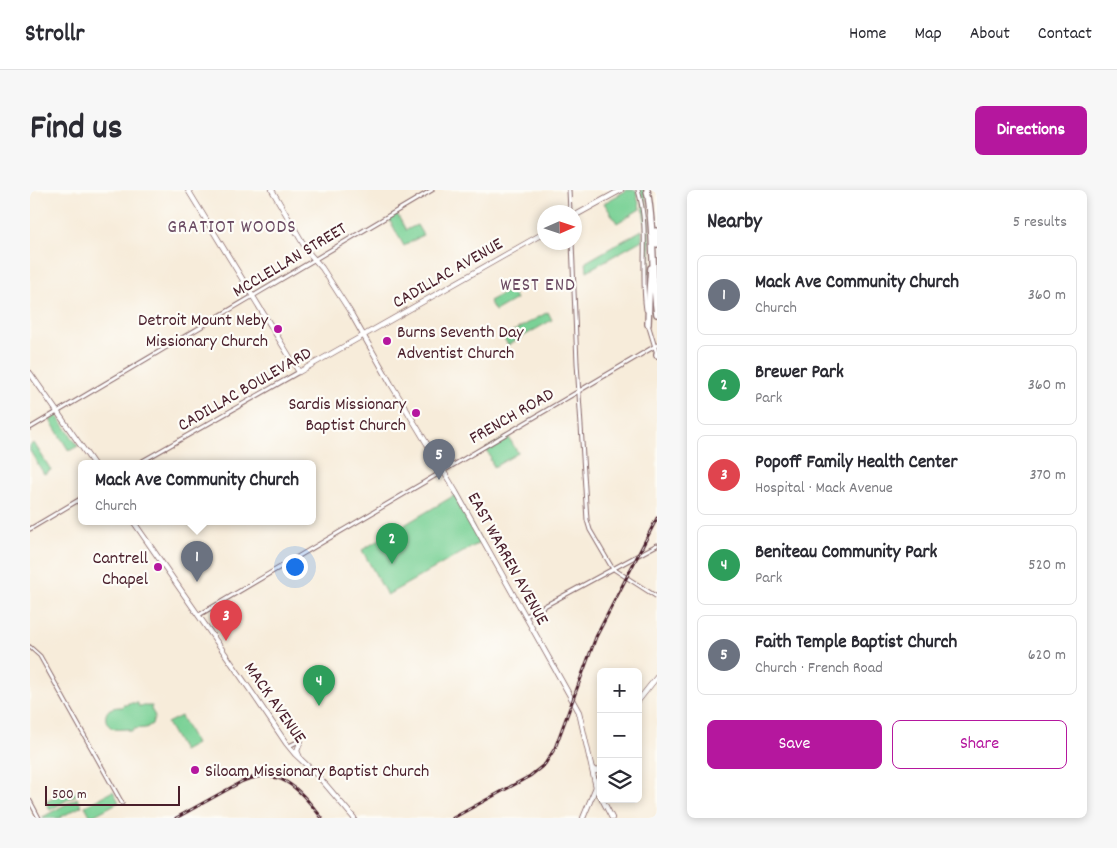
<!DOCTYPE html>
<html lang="en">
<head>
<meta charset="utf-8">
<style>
  :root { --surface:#fff; --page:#f7f7f7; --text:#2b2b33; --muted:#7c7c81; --line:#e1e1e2; --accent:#b5179e }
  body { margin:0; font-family:Dekko,sans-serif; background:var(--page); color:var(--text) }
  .controls { position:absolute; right:15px; bottom:15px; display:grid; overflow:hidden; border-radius:8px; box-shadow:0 2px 8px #0003 }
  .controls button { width:45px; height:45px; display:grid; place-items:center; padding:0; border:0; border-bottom:1px solid var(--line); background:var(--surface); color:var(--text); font:25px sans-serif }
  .compass { position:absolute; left:507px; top:15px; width:45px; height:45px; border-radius:50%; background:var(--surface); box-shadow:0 2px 8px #0003; rotate:87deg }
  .scale { position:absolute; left:15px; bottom:12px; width:135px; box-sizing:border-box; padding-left:5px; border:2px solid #4a1f2b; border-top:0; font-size:14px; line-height:18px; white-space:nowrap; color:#4a1f2b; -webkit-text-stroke:4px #fdfcf7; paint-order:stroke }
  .you { position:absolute; left:264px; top:376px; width:18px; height:18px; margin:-12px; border:4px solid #fff; border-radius:50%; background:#1a73e8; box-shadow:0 0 0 8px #1a73e833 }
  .badge { display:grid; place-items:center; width:32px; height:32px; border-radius:50%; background:var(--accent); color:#fff; font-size:16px; font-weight:700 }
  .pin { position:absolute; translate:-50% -41px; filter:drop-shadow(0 1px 2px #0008) }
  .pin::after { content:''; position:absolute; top:26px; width:18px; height:15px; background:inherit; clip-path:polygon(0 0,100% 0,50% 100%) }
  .popup { position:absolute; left:48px; top:270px; width:238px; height:65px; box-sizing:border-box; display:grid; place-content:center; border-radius:8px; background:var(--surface); filter:drop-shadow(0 1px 4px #0005); font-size:16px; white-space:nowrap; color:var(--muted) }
  .popup b { font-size:19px; color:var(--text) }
  .popup::after { content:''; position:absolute; left:50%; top:100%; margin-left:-10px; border:10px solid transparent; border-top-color:var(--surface) }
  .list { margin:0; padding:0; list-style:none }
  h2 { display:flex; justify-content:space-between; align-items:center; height:65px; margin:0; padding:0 20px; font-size:21px }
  h2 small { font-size:16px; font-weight:400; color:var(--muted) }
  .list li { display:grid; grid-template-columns:32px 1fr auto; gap:15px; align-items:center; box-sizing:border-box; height:80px; margin:0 10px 10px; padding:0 10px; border:1px solid var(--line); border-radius:8px }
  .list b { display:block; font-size:19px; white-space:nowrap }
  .list p { margin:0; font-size:16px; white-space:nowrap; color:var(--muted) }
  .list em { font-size:16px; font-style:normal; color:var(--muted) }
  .actions { display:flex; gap:10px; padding:15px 20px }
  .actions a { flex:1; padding:11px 0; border:1px solid var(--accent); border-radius:8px; text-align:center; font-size:18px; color:var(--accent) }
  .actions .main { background:var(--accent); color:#fff }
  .icon { flex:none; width:28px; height:28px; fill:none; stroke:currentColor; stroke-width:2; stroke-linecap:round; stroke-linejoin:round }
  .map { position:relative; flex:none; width:627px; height:628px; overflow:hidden; border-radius:8px }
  header { display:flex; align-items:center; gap:30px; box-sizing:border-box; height:70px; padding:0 25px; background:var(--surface); border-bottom:1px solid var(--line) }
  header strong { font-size:24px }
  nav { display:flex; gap:28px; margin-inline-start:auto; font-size:18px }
  .intro { display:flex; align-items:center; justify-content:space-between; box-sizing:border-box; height:120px; padding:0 30px }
  h1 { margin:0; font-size:35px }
  .button { padding:12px 22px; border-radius:8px; background:var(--accent); color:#fff; font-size:18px; font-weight:700 }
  main { display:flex; gap:30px; padding:0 30px }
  aside { flex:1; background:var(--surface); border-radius:8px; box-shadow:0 2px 8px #0003 }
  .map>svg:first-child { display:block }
  .green { fill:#7ad196; stroke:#627860 }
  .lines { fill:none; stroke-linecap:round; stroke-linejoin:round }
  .minor-casing { stroke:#876768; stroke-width:5 }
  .major-casing { stroke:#876768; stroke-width:6 }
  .highway-casing { stroke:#876768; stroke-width:8 }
  .minor { stroke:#fff; stroke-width:3 }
  .major { stroke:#fff; stroke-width:4.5 }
  .highway { stroke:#fff; stroke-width:5.5 }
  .rail-casing { stroke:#4a1f2b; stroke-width:3 }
  .rail { stroke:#fdfcf7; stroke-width:1; stroke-dasharray:4; stroke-linecap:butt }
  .poi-dot { fill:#b5179e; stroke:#fdfcf7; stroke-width:2 }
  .labels { text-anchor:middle; stroke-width:4.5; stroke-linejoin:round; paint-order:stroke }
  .street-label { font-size:18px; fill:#4a1f2b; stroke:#fdfcf7 }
  .poi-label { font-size:18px; fill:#4a1f2b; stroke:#fdfcf7; text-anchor:end }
  .neighbourhood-label { font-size:19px; letter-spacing:1px; fill:#6b4b63; stroke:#fdfcf7 }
</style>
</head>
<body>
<header>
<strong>Strollr</strong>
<nav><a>Home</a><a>Map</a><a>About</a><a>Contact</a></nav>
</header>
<div class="intro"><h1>Find us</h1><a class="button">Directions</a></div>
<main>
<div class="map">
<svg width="627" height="628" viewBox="0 0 627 628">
  <rect width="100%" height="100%" fill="#fdfcf7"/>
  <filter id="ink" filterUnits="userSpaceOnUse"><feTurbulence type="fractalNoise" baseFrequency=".02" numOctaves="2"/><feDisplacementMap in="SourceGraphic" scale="10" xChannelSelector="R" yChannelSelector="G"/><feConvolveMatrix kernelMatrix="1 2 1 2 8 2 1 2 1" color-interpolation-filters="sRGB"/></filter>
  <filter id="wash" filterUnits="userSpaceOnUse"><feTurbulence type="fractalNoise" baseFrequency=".0096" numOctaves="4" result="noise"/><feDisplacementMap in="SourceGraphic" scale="20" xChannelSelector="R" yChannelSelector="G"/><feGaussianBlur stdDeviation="1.12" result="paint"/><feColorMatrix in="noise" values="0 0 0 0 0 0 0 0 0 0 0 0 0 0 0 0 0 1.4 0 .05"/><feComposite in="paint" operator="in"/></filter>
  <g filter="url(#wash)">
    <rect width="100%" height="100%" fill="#f7ecda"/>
    <g class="green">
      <path d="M 597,0 L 606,0 L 610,19 L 587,33 L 574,13 Z"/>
      <path d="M 610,0 L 614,0 L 619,31 L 620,64 L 618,121 C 615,80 619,39 610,0 Z"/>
      <path d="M 367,24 L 376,40 L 387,35 L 393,45 L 374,56 L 359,29 Z"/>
      <path d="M 612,40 L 612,50 L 557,81 L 556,72 Z"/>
      <path d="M 481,99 L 486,109 L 465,121 L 459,111 Z"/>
      <path d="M 518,122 L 522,130 L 478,155 L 473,147 Z"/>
      <path d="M 27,225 L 48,256 L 39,261 L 20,230 Z"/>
      <path d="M 478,246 L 488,263 L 464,277 L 460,269 L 461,268 L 456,259 Z"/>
      <path d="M 4,253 L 21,280 L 14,284 L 0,261 L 0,255 Z"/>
      <path d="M 425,305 L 451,352 L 357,405 L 332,360 Z"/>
      <path d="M 98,513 L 108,513 L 108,516 L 122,516 L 121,519 L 125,526 L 122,534 L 116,538 L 103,539 L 103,541 L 99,541 L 98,539 C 94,539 89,540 85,539 C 76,537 72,525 80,519 C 84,517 89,517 93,517 L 93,515 L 97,515 Z"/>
      <path d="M 151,526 L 166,554 L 153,561 L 137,533 Z"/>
      <path d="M 42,598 L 46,605 L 20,620 L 16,612 Z"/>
      <path d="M 83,601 L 89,612 L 61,627 L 55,616 Z"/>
      <path d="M 47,608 L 52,616 L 29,628 L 13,628 L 13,627 Z"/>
    </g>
  </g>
  <g filter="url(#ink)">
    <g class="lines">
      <defs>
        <g id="minor">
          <path d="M 539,0 L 540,22"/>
          <path d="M 608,0 C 620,39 610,80 616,120"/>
          <path d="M 542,52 L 547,173 L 557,330 L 560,340 L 581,376 L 585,380 L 627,407"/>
          <path d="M 618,134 L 627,164"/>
          <path d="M 0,238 L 402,0"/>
          <path d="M 109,273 L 269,182"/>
          <path d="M 0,339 L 52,308"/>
          <path d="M 169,425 L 627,155"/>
          <path d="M 496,426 L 627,355"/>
          <path d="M 0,457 L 10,466 L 92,613"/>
          <path d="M 259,556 L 271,550"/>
          <path d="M 0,611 L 9,628"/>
        </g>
        <g id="major">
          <path d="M 158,0 L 269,182 L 514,43"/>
          <path d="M 242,0 L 278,62 L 292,78 L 319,120 L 361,194 L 426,302 L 549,522 L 566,597 L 571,607"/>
          <path d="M 544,26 L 591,0"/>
          <path d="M 0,183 L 63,273"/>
          <path d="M 103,331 L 225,507 L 256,553 L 265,564 L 284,582 L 296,595 L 324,628"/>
          <path d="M 608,511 L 627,487"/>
          <path d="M 270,568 L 267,561 L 271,550"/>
          <path d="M 563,579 L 565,581 L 571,580"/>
          <path d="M 572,609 L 582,628"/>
          <path d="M 553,628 L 571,585"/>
        </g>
        <g id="highway">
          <path d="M 617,0 C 625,41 621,83 627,124"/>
          <path d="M 626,41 L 627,54"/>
          <path d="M 618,134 L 619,105 L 621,78"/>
          <path d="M 627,164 L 627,165"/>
        </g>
      </defs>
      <use href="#minor" class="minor-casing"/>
      <use href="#major" class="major-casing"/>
      <use href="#highway" class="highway-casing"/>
      <use href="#minor" class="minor"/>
      <use href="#major" class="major"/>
      <use href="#highway" class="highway"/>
      <defs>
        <g id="rail">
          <path d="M 146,628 L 211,592 C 251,574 270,601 292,628"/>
          <path d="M 423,628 L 500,586 L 515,574 L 525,558 L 566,447 L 627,328"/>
        </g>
      </defs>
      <use href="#rail" class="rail-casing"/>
      <use href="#rail" class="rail"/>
    </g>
  </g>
  <g class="poi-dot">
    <circle cx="248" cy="139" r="5"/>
    <circle cx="357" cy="151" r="5"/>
    <circle cx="386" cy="223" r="5"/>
    <circle cx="128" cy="377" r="5"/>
    <circle cx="165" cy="580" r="5"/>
  </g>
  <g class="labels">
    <g class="street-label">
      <text transform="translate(259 69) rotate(-31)" y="6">MCCLELLAN STREET</text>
      <text transform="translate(417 82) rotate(-30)" y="6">CADILLAC AVENUE</text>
      <text transform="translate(214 198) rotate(-30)" y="6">CADILLAC BOULEVARD</text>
      <text transform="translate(481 225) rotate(-30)" y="6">FRENCH ROAD</text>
      <text transform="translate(479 368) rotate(61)" y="6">EAST WARREN AVENUE</text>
      <text transform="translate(246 512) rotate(55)" y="6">MACK AVENUE</text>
    </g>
    <g class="poi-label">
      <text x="238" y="135">Detroit Mount Neby<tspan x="238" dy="21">Missionary Church</tspan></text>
      <text x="367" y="147" text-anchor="start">Burns Seventh Day<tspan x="367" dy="21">Adventist Church</tspan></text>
      <text x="376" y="219">Sardis Missionary<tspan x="376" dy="21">Baptist Church</tspan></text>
      <text x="118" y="373">Cantrell<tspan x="118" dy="21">Chapel</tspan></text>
      <text x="175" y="586" text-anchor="start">Siloam Missionary Baptist Church</text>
    </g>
    <g class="neighbourhood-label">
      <text x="202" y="42">GRATIOT WOODS</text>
      <text x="508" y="100">WEST END</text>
    </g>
  </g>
</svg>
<div class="controls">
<button>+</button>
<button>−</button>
<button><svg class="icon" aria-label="layers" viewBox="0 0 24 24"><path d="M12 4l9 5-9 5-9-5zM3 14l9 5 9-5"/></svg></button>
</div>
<svg class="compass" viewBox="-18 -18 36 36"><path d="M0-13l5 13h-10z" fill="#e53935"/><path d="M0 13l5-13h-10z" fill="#7c7c81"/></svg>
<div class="scale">500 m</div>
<div class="you"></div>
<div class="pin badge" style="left:167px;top:392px;background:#6b7280">1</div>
<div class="popup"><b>Mack Ave Community Church</b>Church</div>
<div class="pin badge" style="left:362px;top:374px;background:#2e9e5b">2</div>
<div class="pin badge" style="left:196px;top:451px;background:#e0444e">3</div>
<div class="pin badge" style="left:289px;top:516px;background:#2e9e5b">4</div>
<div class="pin badge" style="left:409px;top:290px;background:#6b7280">5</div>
</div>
<aside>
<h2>Nearby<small>5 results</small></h2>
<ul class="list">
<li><span class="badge" style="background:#6b7280">1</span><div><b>Mack Ave Community Church</b><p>Church</p></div><em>360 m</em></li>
<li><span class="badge" style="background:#2e9e5b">2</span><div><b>Brewer Park</b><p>Park</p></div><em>360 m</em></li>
<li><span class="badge" style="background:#e0444e">3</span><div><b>Popoff Family Health Center</b><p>Hospital · Mack Avenue</p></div><em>370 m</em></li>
<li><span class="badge" style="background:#2e9e5b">4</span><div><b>Beniteau Community Park</b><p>Park</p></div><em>520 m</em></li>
<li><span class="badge" style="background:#6b7280">5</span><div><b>Faith Temple Baptist Church</b><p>Church · French Road</p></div><em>620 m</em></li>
</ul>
<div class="actions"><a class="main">Save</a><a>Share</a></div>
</aside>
</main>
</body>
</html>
